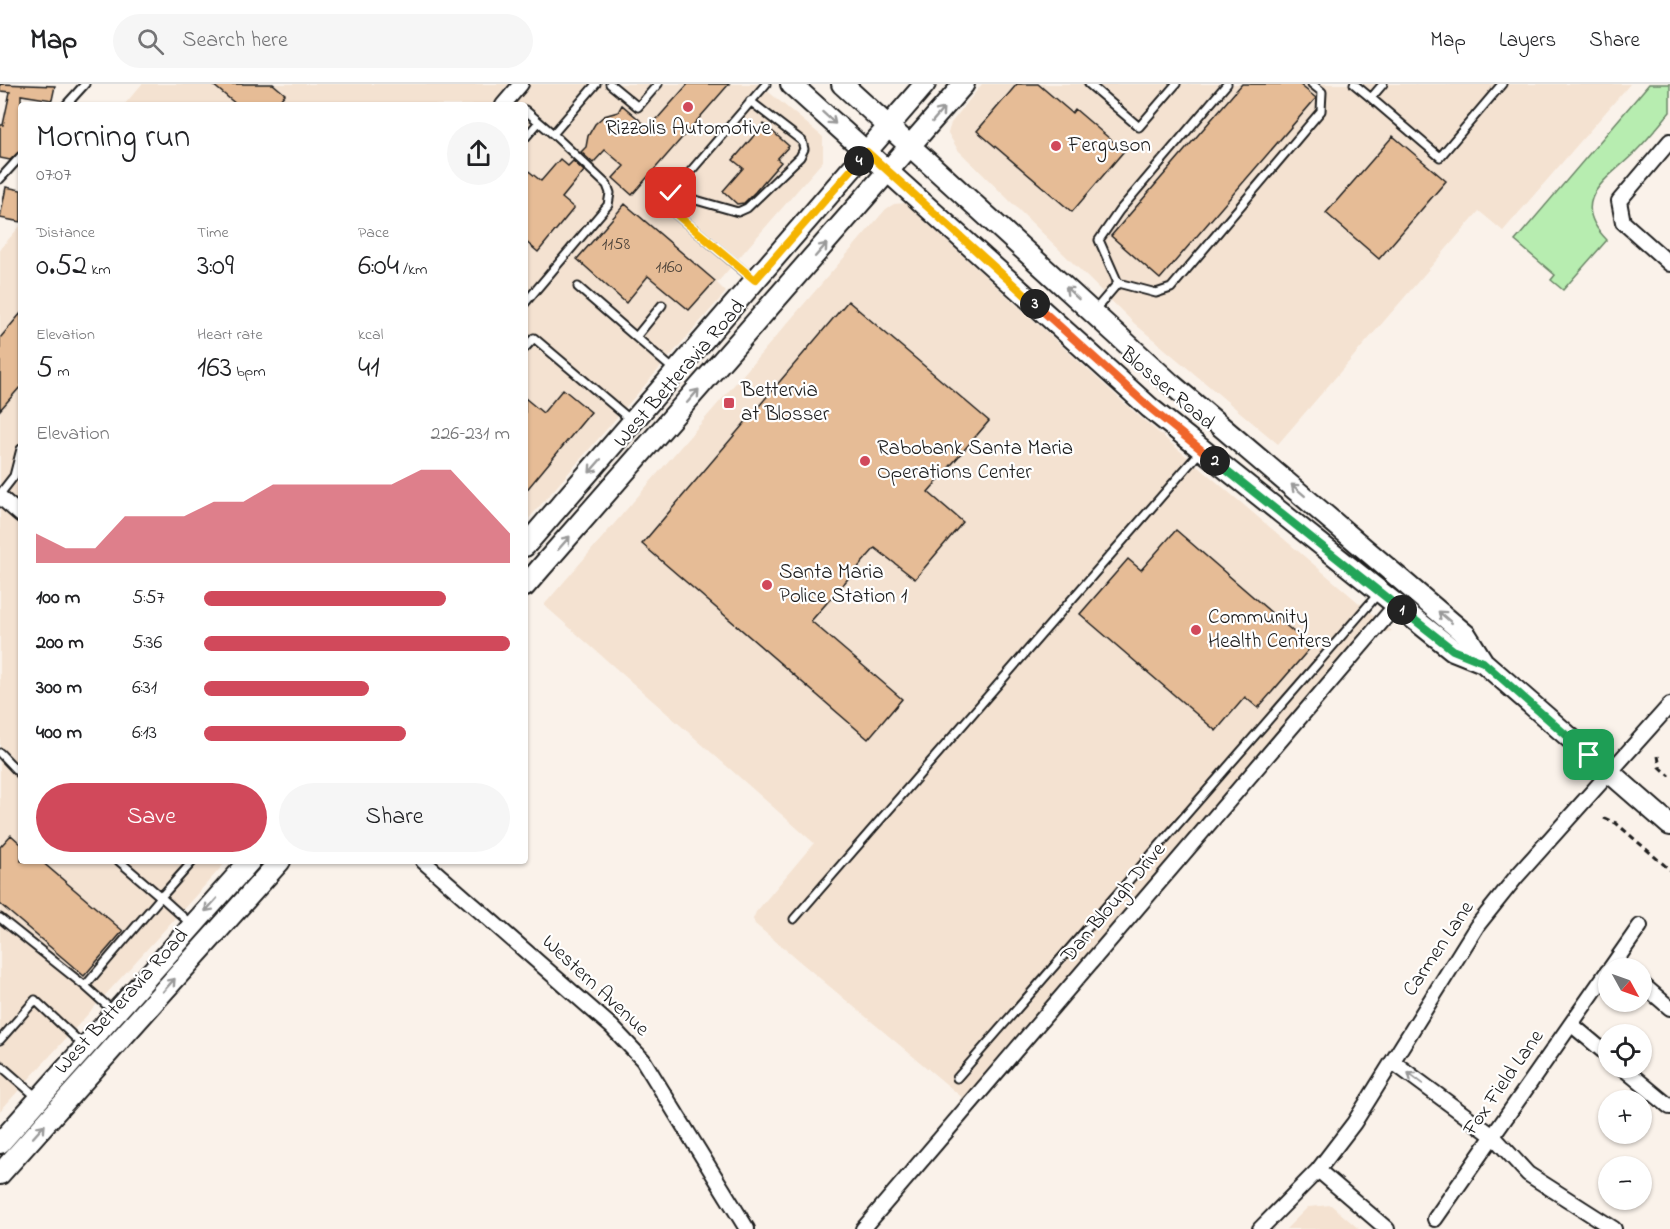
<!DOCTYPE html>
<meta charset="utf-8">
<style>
body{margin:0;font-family:"Indie Flower",sans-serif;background:#f6f6f6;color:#202124;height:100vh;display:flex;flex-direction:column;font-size:22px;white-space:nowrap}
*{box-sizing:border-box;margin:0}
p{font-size:20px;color:#757577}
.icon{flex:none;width:33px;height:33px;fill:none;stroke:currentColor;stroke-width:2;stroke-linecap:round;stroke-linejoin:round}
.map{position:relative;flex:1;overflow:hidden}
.details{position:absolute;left:18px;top:18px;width:510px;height:762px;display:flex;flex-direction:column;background:#fff;border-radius:6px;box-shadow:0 2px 4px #0004}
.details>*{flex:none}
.needle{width:39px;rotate:130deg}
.controls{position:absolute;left:1598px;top:874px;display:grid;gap:12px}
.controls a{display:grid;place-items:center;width:54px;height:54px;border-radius:50%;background:#fff;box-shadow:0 2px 4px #0004;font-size:30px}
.pin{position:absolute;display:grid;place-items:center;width:51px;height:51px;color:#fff;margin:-26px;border-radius:12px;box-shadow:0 3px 9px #0006}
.km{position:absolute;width:30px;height:30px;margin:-15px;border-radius:50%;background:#222;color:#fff;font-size:16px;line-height:30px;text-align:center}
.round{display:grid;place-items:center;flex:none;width:63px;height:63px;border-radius:32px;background:#f6f6f6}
.head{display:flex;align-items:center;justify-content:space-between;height:102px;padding:0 18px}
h1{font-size:33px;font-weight:600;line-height:45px}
.stats{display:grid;grid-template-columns:repeat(3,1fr);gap:9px;height:102px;padding:6px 18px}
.stats div{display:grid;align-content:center}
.stats b{font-size:30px;font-weight:600}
.stats small{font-size:16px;font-weight:400}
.stats p{font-size:16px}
.chart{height:168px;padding:12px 18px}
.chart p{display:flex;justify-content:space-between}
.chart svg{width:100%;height:108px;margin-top:6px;fill:#d1495b;opacity:.7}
.cta{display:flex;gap:12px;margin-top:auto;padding:12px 18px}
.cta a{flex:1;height:69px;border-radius:36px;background:#d1495b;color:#fff;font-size:24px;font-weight:600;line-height:69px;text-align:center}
.cta a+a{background:#f6f6f6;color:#202124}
ul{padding:0 18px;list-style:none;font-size:20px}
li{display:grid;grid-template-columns:96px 72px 1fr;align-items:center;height:45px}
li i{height:15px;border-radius:8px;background:#d1495b}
header{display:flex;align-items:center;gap:36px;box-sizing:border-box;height:84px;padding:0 30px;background:#fff;border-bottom:2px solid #e0e0e0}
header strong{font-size:28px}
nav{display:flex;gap:33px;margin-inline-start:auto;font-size:21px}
.search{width:420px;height:54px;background:#f6f6f6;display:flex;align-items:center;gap:15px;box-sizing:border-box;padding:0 21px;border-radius:33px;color:#757577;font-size:22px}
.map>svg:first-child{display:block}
.built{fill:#f4e2d1}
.green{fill:#b7edb0;stroke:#6a8466;stroke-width:1.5}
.building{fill:#e6bc96;stroke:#1c1c1c;stroke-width:1.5}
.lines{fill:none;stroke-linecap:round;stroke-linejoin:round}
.lane-casing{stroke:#1c1c1c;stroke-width:11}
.street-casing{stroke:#1c1c1c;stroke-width:18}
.secondary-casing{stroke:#1c1c1c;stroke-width:24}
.path{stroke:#1c1c1c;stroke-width:3;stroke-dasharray:6 4.5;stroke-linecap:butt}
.lane{stroke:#fff;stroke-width:7}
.street{stroke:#fff;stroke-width:14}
.secondary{stroke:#fff;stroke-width:20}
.oneway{stroke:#999}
.split-1-casing{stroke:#fff;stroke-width:12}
.split-2-casing{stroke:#fff;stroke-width:12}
.split-3-casing{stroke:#fff;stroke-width:12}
.split-4-casing{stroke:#fff;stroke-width:12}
.split-5-casing{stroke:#fff;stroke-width:12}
.split-1{stroke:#22a559;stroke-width:8}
.split-2{stroke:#22a559;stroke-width:8}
.split-3{stroke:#f0652b;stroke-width:8}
.split-4{stroke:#f5b400;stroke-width:8}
.split-5{stroke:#f5b400;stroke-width:8}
.poi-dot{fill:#d1495b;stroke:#fff;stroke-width:2}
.labels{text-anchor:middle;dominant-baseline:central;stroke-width:4.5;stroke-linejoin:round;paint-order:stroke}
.number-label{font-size:18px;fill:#4e443a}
.poi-label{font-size:21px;fill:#1c1c1c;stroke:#fff;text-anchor:start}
.street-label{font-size:21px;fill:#1c1c1c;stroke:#fff}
</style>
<header>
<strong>Map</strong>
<div class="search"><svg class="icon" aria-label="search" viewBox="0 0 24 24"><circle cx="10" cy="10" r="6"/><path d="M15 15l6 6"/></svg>Search here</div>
<nav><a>Map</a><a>Layers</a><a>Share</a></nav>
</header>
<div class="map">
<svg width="1670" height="1145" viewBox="0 0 1670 1145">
<rect width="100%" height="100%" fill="#faf2ea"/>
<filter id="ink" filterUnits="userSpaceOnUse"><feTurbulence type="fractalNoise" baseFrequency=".0167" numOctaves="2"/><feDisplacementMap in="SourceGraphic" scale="12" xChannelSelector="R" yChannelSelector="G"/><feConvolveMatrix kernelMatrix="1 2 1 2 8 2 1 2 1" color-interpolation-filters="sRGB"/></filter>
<g filter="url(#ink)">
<path class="built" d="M142,0h617l64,53v24l-106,122 9,9 -201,231v-418h-401z
M982,0h648l-127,147 -24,-20 -201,233 -143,-120 -177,-174 -10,-17 3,-10z
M905,119l227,207 260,221 -12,2 -410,471 -215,-180 -2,-5 3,-7 58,-69 -270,-238 342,-396 8,-5z
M21,141v636h206l-227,250v-862z
M1331,1121l28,24h-73l22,-22z"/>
<path class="green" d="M1649,0h21v28c-11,13 -22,27 -34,39 -24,26 -71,47 -29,89l-44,50 -12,-10 4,-5 -40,-34z"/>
<path class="building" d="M0,0l55,2 -3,14 -31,-5v55l-11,10 -10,-2v-33h3l7,-33 -10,-1z
M212,0h61l12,10 -9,11h-39z
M688,0h41l-97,111 -19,-17 11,-12 -19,-16 -12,13 -12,-11 5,-5 2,-11 7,-12 9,-8 14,-4 4,-7 27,23z
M1017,0h21l34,29 3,-4 49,42 -52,61 -95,-81z
M1242,0h57l17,14 -156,181 -49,-43z
M764,40l25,22 -12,13 4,3 -26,30 -11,11 -7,1 -14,-13 20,-23 -10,-8z
M1393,52l53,45 -67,78 -53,-46z
M560,75l8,7 5,-5 11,10 -22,27 12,10 -36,44 -13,-11v-73l16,13z
M6,103l15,3v32l-21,-4z
M625,120l90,77 -26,29 -41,-34 -22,27 -49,-44z
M848,217l141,120 -61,71 35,30 -48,57 -40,-31 -64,73 91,78 -34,40 -226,-195z
M21,229v73l-21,24v-72z
M563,305l28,23 -66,80v-94l18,15z
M1176,446l135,117 -53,61 -13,-11 -29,34 -136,-117 48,-55 13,11z
M11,751l10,9v17h20l82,70 -39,45 -84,-72v-57z"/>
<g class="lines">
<defs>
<path id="lane" d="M610,0l28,23 20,-23
M1089,0l50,43 37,-43
M1227,0l-108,127 -20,29 19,43 38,10 15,-5 150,-177 1,-19 -10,-8
M1354,0l17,14 12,-14
M1371,14l69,59 62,-73
M66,21l19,-21
M525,26l28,24 43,-50
M525,54l14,-16
M0,95l21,-23
M671,109l67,19 9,-4 53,-51 4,-8 -2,-8 -52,-40
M753,195l-83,-70 -5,-8 101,-117
M578,203l96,83
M525,219l83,-98 2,-12 -3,-8 -54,-51
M1095,226l23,-27
M636,253l26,-32
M525,264l9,-10 98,83
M0,410l14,-18 7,-27
M0,669l21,22
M0,834l85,68
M794,835l406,-467
M192,841l-31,-28 32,-36
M113,927l-28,-25 76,-89 -42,-36
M0,956l35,-40 48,45
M0,981l39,34
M957,994l421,-484"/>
<path id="street" d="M503,21l18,-21
M1670,57l-51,60 4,21 47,42
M0,413l21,18
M423,777l189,166 31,33 104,169
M1610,885l30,-43
M1641,899l29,25
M1571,940l37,31
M1393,978l100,74 35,38 86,55
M1623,984l47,39
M1318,1086l69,59
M1435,1135l173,-248
M863,1145l533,-624
M1260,1145l58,-59 36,-47 123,-197 40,-50 153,-171"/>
<path id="secondary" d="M791,0l359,324 303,242 30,12
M842,0l328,299 296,252 17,27 187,163
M525,462l400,-462
M525,502l439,-502
M0,1059l250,-282
M0,1090l280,-313"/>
</defs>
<use href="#lane" class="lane-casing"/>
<use href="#street" class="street-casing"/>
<use href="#secondary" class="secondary-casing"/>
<path class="path" d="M1658,672l2,11 10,9
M1604,734l12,5 54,47"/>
<use href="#lane" class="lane"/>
<use href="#street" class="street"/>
<use href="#secondary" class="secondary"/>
</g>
<defs><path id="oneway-shaft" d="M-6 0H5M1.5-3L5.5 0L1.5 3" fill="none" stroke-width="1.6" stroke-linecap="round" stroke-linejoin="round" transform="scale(1.5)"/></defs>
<g class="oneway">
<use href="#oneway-shaft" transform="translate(938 31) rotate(-50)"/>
<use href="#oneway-shaft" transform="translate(829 34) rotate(42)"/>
<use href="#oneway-shaft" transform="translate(821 166) rotate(-49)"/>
<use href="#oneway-shaft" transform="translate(1072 209) rotate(-137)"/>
<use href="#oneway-shaft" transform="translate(693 312) rotate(-49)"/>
<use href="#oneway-shaft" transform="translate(595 382) rotate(131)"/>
<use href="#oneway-shaft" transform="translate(1298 406) rotate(-139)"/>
<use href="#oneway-shaft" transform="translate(564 459) rotate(-49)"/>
<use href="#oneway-shaft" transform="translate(1445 533) rotate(-139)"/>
<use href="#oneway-shaft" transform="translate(211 821) rotate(132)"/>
<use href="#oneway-shaft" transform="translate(169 901) rotate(-48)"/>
<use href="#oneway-shaft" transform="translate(1415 994) rotate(-143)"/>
<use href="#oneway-shaft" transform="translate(39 1047) rotate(-48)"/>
</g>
</g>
<g class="lines" filter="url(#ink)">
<defs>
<path id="split-1" d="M1402,526l51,40 30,12 106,93"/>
<path id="split-2" d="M1215,377l187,149"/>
<path id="split-3" d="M1035,220l115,104 65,53"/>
<path id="split-4" d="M859,77l8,-9 168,152"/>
<path id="split-5" d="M671,109l-6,8 5,8 85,71 104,-119"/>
</defs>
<use href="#split-1" class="split-1-casing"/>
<use href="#split-2" class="split-2-casing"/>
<use href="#split-3" class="split-3-casing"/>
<use href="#split-4" class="split-4-casing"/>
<use href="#split-5" class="split-5-casing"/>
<use href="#split-1" class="split-1"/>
<use href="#split-2" class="split-2"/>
<use href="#split-3" class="split-3"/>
<use href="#split-4" class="split-4"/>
<use href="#split-5" class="split-5"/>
</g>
<g class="poi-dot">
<circle cx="688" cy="23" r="6"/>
<circle cx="1056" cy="62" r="6"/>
<rect x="723" y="313" width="12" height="12" rx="3"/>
<circle cx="865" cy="377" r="6"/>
<circle cx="767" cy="501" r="6"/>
<circle cx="1196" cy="546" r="6"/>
</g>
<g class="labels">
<g class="number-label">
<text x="616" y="161">1158</text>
<text x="669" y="184">1160</text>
</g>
<g class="poi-label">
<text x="688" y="45" text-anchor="middle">Rizzolis Automotive</text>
<text x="1068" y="62">Ferguson</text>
<text x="741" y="307">Bettervia<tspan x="741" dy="24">at Blosser</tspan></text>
<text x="877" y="365">Rabobank Santa Maria<tspan x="877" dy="24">Operations Center</tspan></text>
<text x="779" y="489">Santa Maria<tspan x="779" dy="24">Police Station 1</tspan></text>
<text x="1208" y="534">Community<tspan x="1208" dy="24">Health Centers</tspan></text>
</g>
<g class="street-label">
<text transform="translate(680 290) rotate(-49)">West Betteravia Road</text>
<text transform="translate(1167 305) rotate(40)">Blosser Road</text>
<text transform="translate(1114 819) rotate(-50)">Dan Blough Drive</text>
<text transform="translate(1439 865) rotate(-56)">Carmen Lane</text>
<text transform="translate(595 902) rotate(43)">Western Avenue</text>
<text transform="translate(122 918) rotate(-48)">West Betteravia Road</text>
<text transform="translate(1504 999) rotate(-55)">Fox Field Lane</text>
</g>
</g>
</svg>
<div class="controls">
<a><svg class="needle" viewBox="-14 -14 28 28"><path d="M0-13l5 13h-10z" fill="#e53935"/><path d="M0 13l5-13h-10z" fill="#757577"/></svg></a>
<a><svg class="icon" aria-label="locate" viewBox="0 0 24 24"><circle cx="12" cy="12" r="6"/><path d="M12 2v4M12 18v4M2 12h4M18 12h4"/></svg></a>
<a>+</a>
<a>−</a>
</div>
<div class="pin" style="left:1589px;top:671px;background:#1e9e55"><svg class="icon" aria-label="arrive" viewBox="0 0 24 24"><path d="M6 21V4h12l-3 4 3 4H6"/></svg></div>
<div class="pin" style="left:671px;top:109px;background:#d93025"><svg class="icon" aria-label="check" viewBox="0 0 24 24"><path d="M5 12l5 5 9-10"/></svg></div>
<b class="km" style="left:1402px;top:526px">1</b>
<b class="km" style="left:1215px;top:377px">2</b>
<b class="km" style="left:1035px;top:220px">3</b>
<b class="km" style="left:859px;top:77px">4</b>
<section class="details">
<div class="head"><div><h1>Morning run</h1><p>07:07</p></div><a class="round"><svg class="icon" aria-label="share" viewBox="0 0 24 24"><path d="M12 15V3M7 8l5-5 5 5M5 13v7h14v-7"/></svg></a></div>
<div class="stats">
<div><p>Distance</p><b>0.52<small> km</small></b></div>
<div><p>Time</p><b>3:09</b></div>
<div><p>Pace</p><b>6:04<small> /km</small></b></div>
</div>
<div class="stats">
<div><p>Elevation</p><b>5<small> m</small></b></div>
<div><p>Heart rate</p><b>163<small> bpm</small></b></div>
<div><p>kcal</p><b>41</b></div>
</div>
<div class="chart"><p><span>Elevation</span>226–231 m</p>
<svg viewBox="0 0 160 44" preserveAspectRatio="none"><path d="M0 44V32L10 38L20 38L30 25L40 25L50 25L60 19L70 19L80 12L90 12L100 12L110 12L120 12L130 6L140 6L150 19L160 32V44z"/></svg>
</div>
<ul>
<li><b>100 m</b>5:57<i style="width:79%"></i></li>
<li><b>200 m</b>5:36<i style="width:100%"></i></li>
<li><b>300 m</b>6:31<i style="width:54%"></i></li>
<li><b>400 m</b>6:13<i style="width:66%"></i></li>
</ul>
<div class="cta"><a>Save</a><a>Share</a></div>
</section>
</div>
